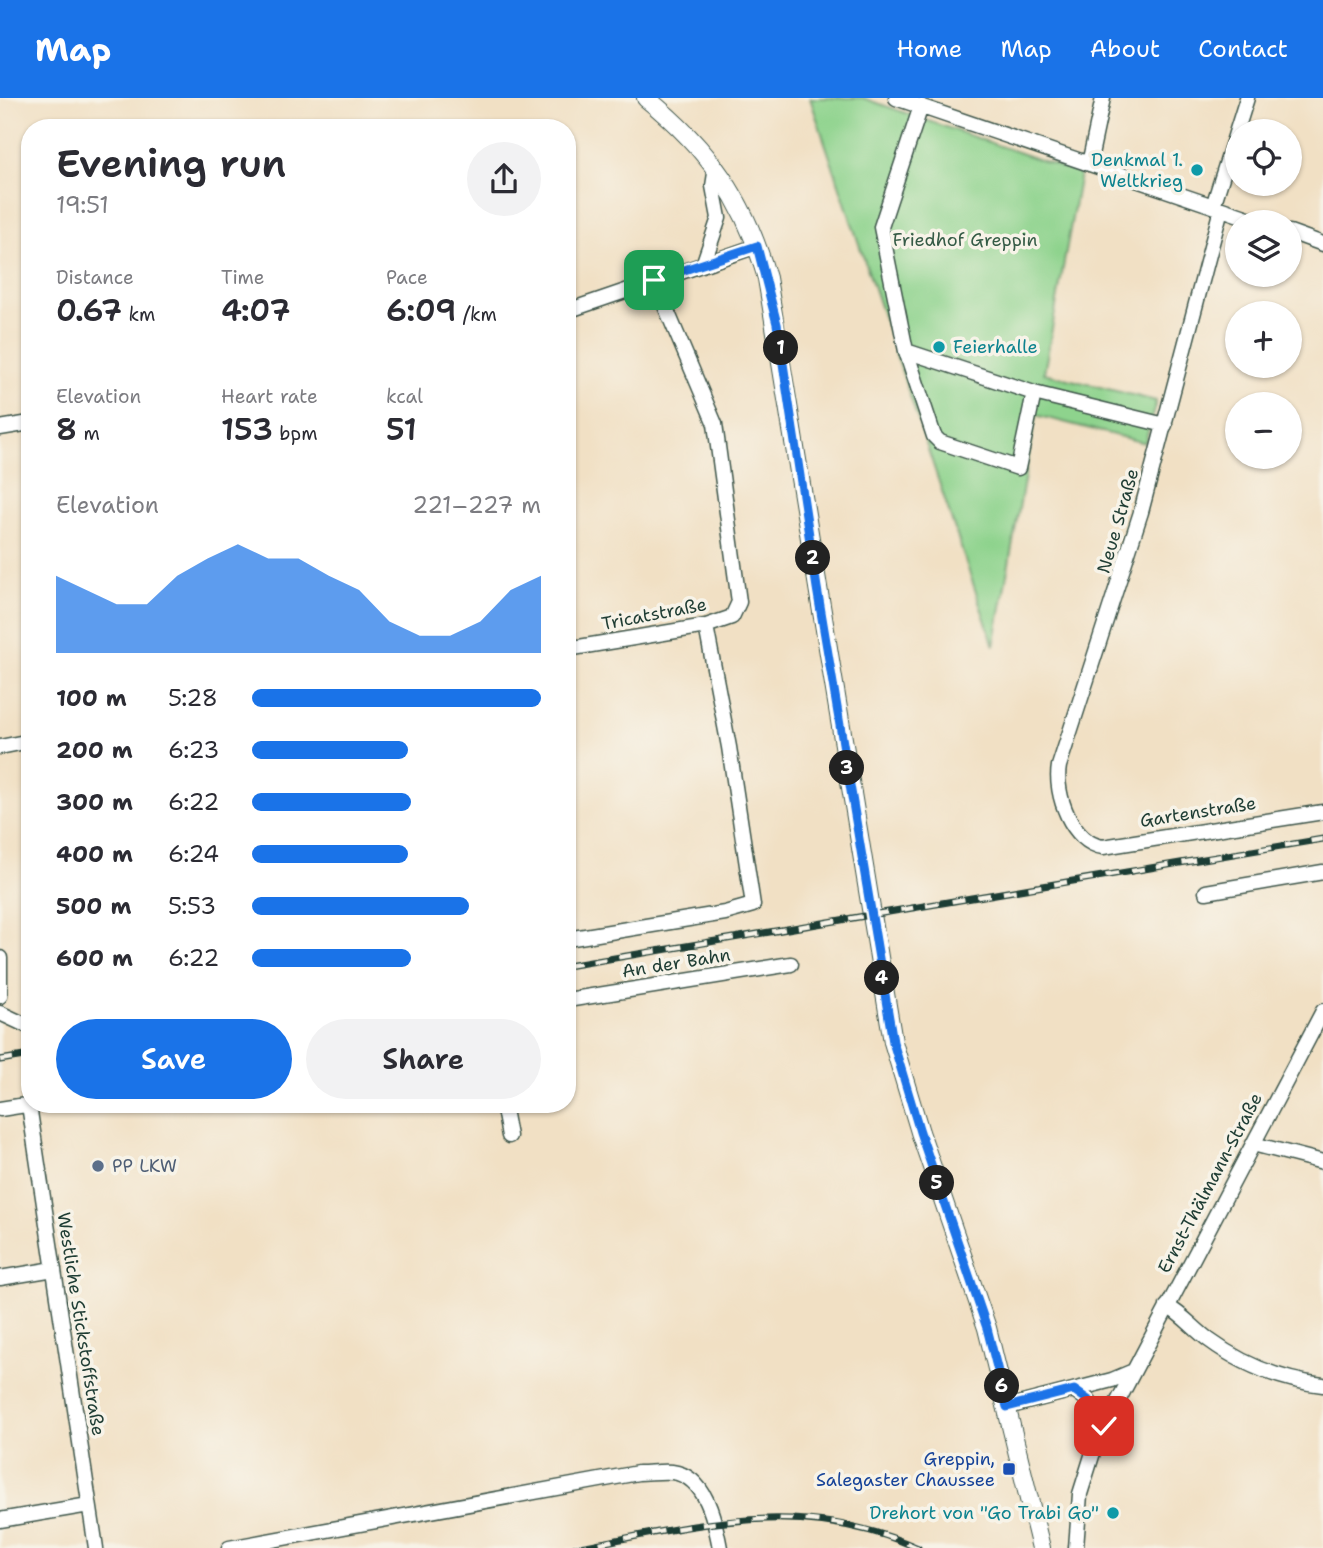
<!DOCTYPE html>
<meta charset="utf-8">
<style>
body{margin:0;font-family:"Shantell Sans",sans-serif;background:#f2f2f3;color:#2b2b33;height:100vh;display:flex;flex-direction:column;font-size:26px;white-space:nowrap}
*{box-sizing:border-box;margin:0}
p{font-size:23px;color:#7c7c81}
.icon{flex:none;width:38px;height:38px;fill:none;stroke:currentColor;stroke-width:2;stroke-linecap:round;stroke-linejoin:round}
.map{position:relative;flex:1;overflow:hidden}
.details{position:absolute;left:21px;top:21px;width:555px;height:994px;display:flex;flex-direction:column;background:#fff;border-radius:28px;box-shadow:0 2px 5px #0004}
.details>*{flex:none}
.buttons{position:absolute;left:1225px;top:21px;display:grid;gap:14px}
.buttons a{display:grid;place-items:center;width:77px;height:77px;border-radius:50%;background:#fff;box-shadow:0 2px 5px #0004;font-size:35px}
.pin{position:absolute;display:grid;place-items:center;width:60px;height:60px;color:#fff;margin:-30px;border-radius:14px;box-shadow:0 4px 10px #0006}
.km{position:absolute;width:35px;height:35px;margin:-18px;border-radius:50%;background:#222;color:#fff;font-size:19px;line-height:35px;text-align:center}
.round{display:grid;place-items:center;flex:none;width:74px;height:74px;border-radius:37px;background:#f2f2f3}
.overview{display:flex;align-items:center;justify-content:space-between;height:119px;padding:0 35px}
h1{font-size:38px;font-weight:600;line-height:52px}
.metrics{display:grid;grid-template-columns:repeat(3,1fr);gap:10px;height:119px;padding:7px 35px}
.metrics div{display:grid;align-content:center}
.metrics b{font-size:30px;font-weight:600}
.metrics small{font-size:19px;font-weight:400}
.metrics p{font-size:19px}
.chart{height:196px;padding:14px 35px}
.chart p{display:flex;justify-content:space-between}
.chart svg{width:100%;height:126px;margin-top:7px;fill:#1a73e8;opacity:.7}
.action{display:flex;gap:14px;margin-top:auto;padding:14px 35px}
.action a{flex:1;height:80px;border-radius:42px;background:#1a73e8;color:#fff;font-size:28px;font-weight:600;line-height:80px;text-align:center}
.action a+a{background:#f2f2f3;color:#2b2b33}
ul{padding:0 35px;list-style:none;font-size:23px}
li{display:grid;grid-template-columns:112px 84px 1fr;align-items:center;height:52px}
li i{height:18px;border-radius:9px;background:#1a73e8}
header{display:flex;align-items:center;gap:42px;box-sizing:border-box;height:98px;padding:0 35px;background:#1a73e8;color:#fff}
header strong{font-size:33px}
nav{display:flex;gap:38px;margin-inline-start:auto;font-size:24px}
.map>svg:first-child{display:block}
.green{fill:#8ed38d;stroke:#568860;stroke-width:2}
.lines{fill:none;stroke-linecap:round;stroke-linejoin:round}
.minor-casing{stroke:#3e554a;stroke-width:17}
.major-casing{stroke:#3e554a;stroke-width:20}
.minor{stroke:#fff;stroke-width:14}
.major{stroke:#fff;stroke-width:18}
.rail-casing{stroke:#1f3d34;stroke-width:7}
.rail{stroke:#f7f3e8;stroke-width:4.5;stroke-dasharray:13;stroke-linecap:butt}
.route-casing{stroke:#fff;stroke-width:14}
.route{stroke:#1a73e8;stroke-width:9}
.culture-dot{fill:#0f9aa8;stroke:#f7f3e8;stroke-width:2.5}
.service-dot{fill:#5c6f8a;stroke:#f7f3e8;stroke-width:2.5}
.transit-dot{fill:#1a4fb4;stroke:#f7f3e8;stroke-width:2.5}
.labels{text-anchor:middle;dominant-baseline:central;stroke-width:7;stroke-linejoin:round;paint-order:stroke}
.culture-label{font-size:18px;fill:#0d838f;stroke:#f7f3e8;text-anchor:end}
.park-label{font-size:18px;fill:#355b46;stroke:#f7f3e8}
.street-label{font-size:18px;fill:#1f3d34;stroke:#f7f3e8}
.service-label{font-size:18px;fill:#4e5e75;stroke:#f7f3e8;text-anchor:start}
.transit-label{font-size:18px;fill:#164399;stroke:#f7f3e8;text-anchor:end}
</style>
<header>
<strong>Map</strong>
<nav><a>Home</a><a>Map</a><a>About</a><a>Contact</a></nav>
</header>
<div class="map">
<svg width="1323" height="1450" viewBox="0 0 1323 1450">
<rect width="100%" height="100%" fill="#f7f3e8"/>
<filter id="ink" filterUnits="userSpaceOnUse"><feTurbulence type="fractalNoise" baseFrequency=".0143" numOctaves="2"/><feDisplacementMap in="SourceGraphic" scale="14" xChannelSelector="R" yChannelSelector="G"/><feConvolveMatrix kernelMatrix="1 2 1 2 8 2 1 2 1" color-interpolation-filters="sRGB"/></filter>
<filter id="wash" filterUnits="userSpaceOnUse"><feTurbulence type="fractalNoise" baseFrequency=".00686" numOctaves="4" result="noise"/><feDisplacementMap in="SourceGraphic" scale="28" xChannelSelector="R" yChannelSelector="G"/><feGaussianBlur stdDeviation="1.57" result="paint"/><feColorMatrix in="noise" values="0 0 0 0 0 0 0 0 0 0 0 0 0 0 0 0 0 1.4 0 .05"/><feComposite in="paint" operator="in"/></filter>
<g filter="url(#wash)">
<rect width="100%" height="100%" fill="#f1e0c4"/>
<path class="green" d="M810,0h53l217,76 -36,199 112,28 -11,42 -109,-28 -42,231z"/>
</g>
<g filter="url(#ink)">
<g class="lines">
<defs>
<path id="minor" d="M896,0l364,124
M921,8l-40,121 25,124 128,42 131,32
M1089,66l14,-66
M1213,108l34,-108
M1221,111l-80,303 -82,254c-5,28 13,77 44,81l220,-35
M1290,134l33,12
M704,164l15,-44 -6,-32 3,-19
M567,213l190,-65
M906,253l28,85 6,6 78,26 16,-75
M0,330l30,-5
M567,551l139,-23 26,-9 7,-15 -24,-178 -61,-144
M0,649l30,-6
M1206,794l117,-20
M567,841l158,-26 28,-8 -24,-158 -23,-121
M0,860v38
M567,902l224,-36
M0,915l30,14
M503,1006l6,32
M29,1007l67,443
M0,1011l32,-5
M1253,1046l70,18
M0,1180l54,-9
M1167,1208c16,9 27,23 42,34 34,25 72,40 114,45
M1074,1292l14,10 16,26
M1007,1309l105,-27 19,-8
M0,1422l89,-15
M229,1450l409,-75c11,0 23,-2 34,-1 34,4 43,49 48,76
M1076,1450l4,-54 16,-51 227,-432"/>
<path id="major" d="M646,0c63,51 99,102 121,180l126,764 27,90 67,196 54,220"/>
</defs>
<use href="#minor" class="minor-casing"/>
<use href="#major" class="major-casing"/>
<use href="#minor" class="minor"/>
<use href="#major" class="major"/>
<defs>
<path id="rail" d="M567,868l756,-127
M0,962l30,-5
M574,1450c121,-22 225,-53 344,0"/>
</defs>
<use href="#rail" class="rail-casing"/>
<use href="#rail" class="rail"/>
</g>
</g>
<g class="lines" filter="url(#ink)">
<defs>
<path id="route" d="M654,182l103,-34 20,78 40,264 76,454 27,90 67,196 20,79 67,-17 14,10 16,26"/>
</defs>
<use href="#route" class="route-casing"/>
<use href="#route" class="route"/>
</g>
<g class="culture-dot">
<circle cx="1197" cy="72" r="7"/>
<circle cx="939" cy="249" r="7"/>
<circle cx="1113" cy="1415" r="7"/>
</g>
<circle class="service-dot" cx="98" cy="1068" r="7"/>
<rect class="transit-dot" x="1002" y="1364" width="14" height="14" rx="3.5"/>
<g class="labels">
<g class="culture-label">
<text x="1183" y="62">Denkmal 1.<tspan x="1183" dy="21">Weltkrieg</tspan></text>
<text x="953" y="249" text-anchor="start">Feierhalle</text>
<text x="1099" y="1415">Drehort von "Go Trabi Go"</text>
</g>
<g class="park-label">
<text x="965" y="142">Friedhof Greppin</text>
</g>
<g class="street-label">
<text transform="translate(1118 423) rotate(-74)">Neue Straße</text>
<text transform="translate(654 516) rotate(-11)">Tricatstraße</text>
<text transform="translate(1198 714) rotate(-9)">Gartenstraße</text>
<text transform="translate(676 865) rotate(-9)">An der Bahn</text>
<text transform="translate(1210 1085) rotate(-62)">Ernst-Thälmann-Straße</text>
<text transform="translate(81 1226) rotate(81)">Westliche Stickstoffstraße</text>
</g>
<g class="service-label">
<text x="112" y="1068">PP LKW</text>
</g>
<g class="transit-label">
<text x="995" y="1361">Greppin,<tspan x="995" dy="21">Salegaster Chaussee</tspan></text>
</g>
</g>
</svg>
<div class="buttons">
<a><svg class="icon" aria-label="locate" viewBox="0 0 24 24"><circle cx="12" cy="12" r="6"/><path d="M12 2v4M12 18v4M2 12h4M18 12h4"/></svg></a>
<a><svg class="icon" aria-label="layers" viewBox="0 0 24 24"><path d="M12 4l9 5-9 5-9-5zM3 14l9 5 9-5"/></svg></a>
<a>+</a>
<a>−</a>
</div>
<div class="pin" style="left:654px;top:182px;background:#1e9e55"><svg class="icon" aria-label="arrive" viewBox="0 0 24 24"><path d="M6 21V4h12l-3 4 3 4H6"/></svg></div>
<div class="pin" style="left:1104px;top:1328px;background:#d93025"><svg class="icon" aria-label="check" viewBox="0 0 24 24"><path d="M5 12l5 5 9-10"/></svg></div>
<b class="km" style="left:781px;top:250px">1</b>
<b class="km" style="left:813px;top:460px">2</b>
<b class="km" style="left:847px;top:670px">3</b>
<b class="km" style="left:882px;top:880px">4</b>
<b class="km" style="left:937px;top:1085px">5</b>
<b class="km" style="left:1002px;top:1288px">6</b>
<section class="details">
<div class="overview"><div><h1>Evening run</h1><p>19:51</p></div><a class="round"><svg class="icon" aria-label="share" viewBox="0 0 24 24"><path d="M12 15V3M7 8l5-5 5 5M5 13v7h14v-7"/></svg></a></div>
<div class="metrics">
<div><p>Distance</p><b>0.67<small> km</small></b></div>
<div><p>Time</p><b>4:07</b></div>
<div><p>Pace</p><b>6:09<small> /km</small></b></div>
</div>
<div class="metrics">
<div><p>Elevation</p><b>8<small> m</small></b></div>
<div><p>Heart rate</p><b>153<small> bpm</small></b></div>
<div><p>kcal</p><b>51</b></div>
</div>
<div class="chart"><p><span>Elevation</span>221–227 m</p>
<svg viewBox="0 0 160 44" preserveAspectRatio="none"><path d="M0 44V17L10 22L20 27L30 27L40 17L50 11L60 6L70 11L80 11L90 17L100 22L110 33L120 38L130 38L140 33L150 22L160 17V44z"/></svg>
</div>
<ul>
<li><b>100 m</b>5:28<i style="width:100%"></i></li>
<li><b>200 m</b>6:23<i style="width:54%"></i></li>
<li><b>300 m</b>6:22<i style="width:55%"></i></li>
<li><b>400 m</b>6:24<i style="width:54%"></i></li>
<li><b>500 m</b>5:53<i style="width:75%"></i></li>
<li><b>600 m</b>6:22<i style="width:55%"></i></li>
</ul>
<div class="action"><a>Save</a><a>Share</a></div>
</section>
</div>
